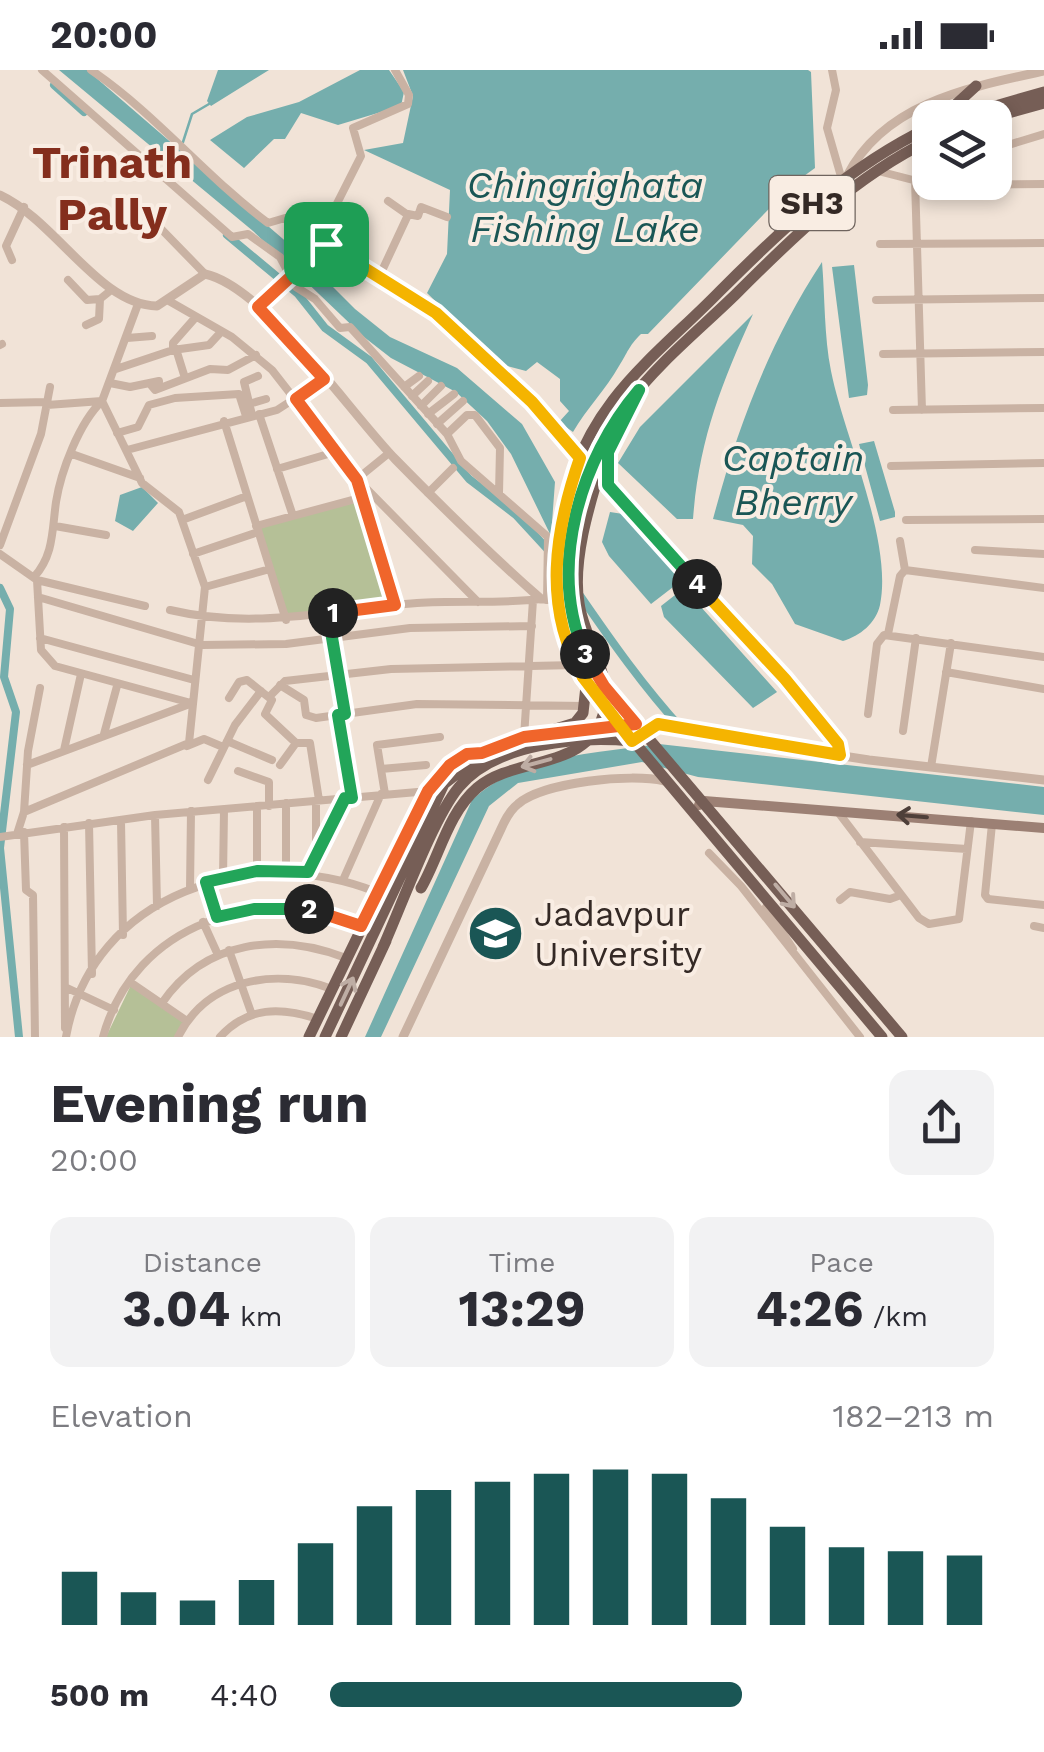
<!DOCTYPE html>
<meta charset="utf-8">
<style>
body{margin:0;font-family:"Work Sans",sans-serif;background:#f2f2f3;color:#2b2b33;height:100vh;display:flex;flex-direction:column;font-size:38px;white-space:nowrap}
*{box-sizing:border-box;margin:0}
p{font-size:32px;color:#7c7c81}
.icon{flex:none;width:55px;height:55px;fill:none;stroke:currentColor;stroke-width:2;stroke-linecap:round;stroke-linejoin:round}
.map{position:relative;height:967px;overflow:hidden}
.drawer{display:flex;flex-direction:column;background:#fff;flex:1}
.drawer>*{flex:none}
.fabs{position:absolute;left:912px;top:30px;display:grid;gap:20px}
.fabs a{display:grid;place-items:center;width:100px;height:100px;border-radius:20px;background:#fff;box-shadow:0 5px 15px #0003;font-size:50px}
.pin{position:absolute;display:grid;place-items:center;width:85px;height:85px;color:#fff;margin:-42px;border-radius:20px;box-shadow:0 5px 15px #0006}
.km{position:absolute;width:50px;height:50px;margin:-25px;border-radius:50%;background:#222;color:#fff;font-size:28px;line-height:50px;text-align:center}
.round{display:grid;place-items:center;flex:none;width:105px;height:105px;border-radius:20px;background:#f2f2f3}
.headline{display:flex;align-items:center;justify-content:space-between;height:170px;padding:0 50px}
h1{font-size:55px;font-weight:700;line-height:75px}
.stats{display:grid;grid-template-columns:repeat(3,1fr);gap:15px;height:170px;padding:10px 50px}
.stats div{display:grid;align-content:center;border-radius:20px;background:#f2f2f3;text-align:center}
.stats b{font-size:50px;font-weight:700}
.stats small{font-size:28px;font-weight:400}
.stats p{font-size:28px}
.chart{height:280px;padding:20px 50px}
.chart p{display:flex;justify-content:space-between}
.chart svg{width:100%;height:180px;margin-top:10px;stroke:#1a5655;stroke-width:6}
ul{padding:0 50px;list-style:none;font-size:32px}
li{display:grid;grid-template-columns:160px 120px 1fr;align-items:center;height:75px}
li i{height:25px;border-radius:12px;background:#1a5655}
.status{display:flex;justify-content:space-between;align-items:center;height:70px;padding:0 50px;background:#fff;direction:ltr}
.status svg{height:28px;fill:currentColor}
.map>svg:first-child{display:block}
.green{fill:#b5c097}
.water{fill:#75aead}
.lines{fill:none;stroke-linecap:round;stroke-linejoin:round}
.stream{stroke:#75aead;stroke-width:2.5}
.canal{stroke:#75aead;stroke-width:8}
.minor{stroke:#c9b2a3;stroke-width:8}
.tertiary{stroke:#c9b2a3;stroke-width:9}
.secondary{stroke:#9c8074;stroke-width:10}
.primary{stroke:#765e56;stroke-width:11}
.primary-bridge{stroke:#765e56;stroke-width:11}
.oneway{stroke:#beada4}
.oneway2{stroke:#4e3f39}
.split-1-casing{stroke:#fff;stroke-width:20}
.split-2-casing{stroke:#fff;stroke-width:20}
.split-3-casing{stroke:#fff;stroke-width:20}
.split-4-casing{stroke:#fff;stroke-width:20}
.split-5-casing{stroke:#fff;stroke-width:20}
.split-6-casing{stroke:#fff;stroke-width:20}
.split-1{stroke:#f0652b;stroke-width:12}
.split-2{stroke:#22a559;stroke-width:12}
.split-3{stroke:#f0652b;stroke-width:12}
.split-4{stroke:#22a559;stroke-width:12}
.split-5{stroke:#f5b400;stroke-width:12}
.split-6{stroke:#f5b400;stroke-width:12}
.labels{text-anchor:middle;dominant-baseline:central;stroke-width:8;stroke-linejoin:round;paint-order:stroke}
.shield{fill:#f9ede3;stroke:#6f645e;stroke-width:2.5}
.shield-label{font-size:32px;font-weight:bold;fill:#342925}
.poi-label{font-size:35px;fill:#342925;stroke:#f9ede3;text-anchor:start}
.water-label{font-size:38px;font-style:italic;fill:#1a5655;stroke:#f9ede3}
.district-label{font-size:45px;font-weight:bold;fill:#842e1d;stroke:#f9ede3}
</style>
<div class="status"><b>20:00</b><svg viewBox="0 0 49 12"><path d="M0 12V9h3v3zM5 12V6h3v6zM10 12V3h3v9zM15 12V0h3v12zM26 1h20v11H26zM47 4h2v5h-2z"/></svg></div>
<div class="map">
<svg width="1044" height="967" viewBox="0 0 1044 967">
<rect width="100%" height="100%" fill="#f1e3d7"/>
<path class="green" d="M361,431l31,102 -103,16 -31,-91z
M131,915l53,37 -8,15h-70z"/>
<path class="water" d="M59,0h28l210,181 58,58 35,28 67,31 65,56 33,58 -4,54 -40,-82 -24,-33 -31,-29 -65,-34 -27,-21 -111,-106z
M218,0h51l-58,36 -4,-5z
M360,0h29l15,22 -3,14 -63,19 -37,-12 -16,26h-11l-30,29 -34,-28 37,-23 52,-15z
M403,0h405l3,2 4,96 -22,16 -145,150h-7c-13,13 -13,18 -22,32 -13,23 -32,42 -46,66l-14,-10 10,-11 -9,-10v-22l-23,-17 -11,9 -26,-7 -73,-71 20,-39 3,-64 -86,-40 39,-7 10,-47z
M822,192c3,35 2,74 9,109 13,65 62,170 49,234 -4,18 -20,31 -37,36l-48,-17 -23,-40 -20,-20 1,-28 -10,-11 -30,-6c25,-93 56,-176 109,-257z
M854,195l14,120 -1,10 -18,3 -17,-131z
M753,244c-32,71 -54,126 -60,205h-16l-59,-56 22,-36z
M874,371l21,71v5l-15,4 -21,-77z
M142,417l16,16 -25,28 -18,-10 5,-26z
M610,442l13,2 55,61 -1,9 -26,20 -42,-48 -7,-14z
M684,518l93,104 -24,16 -89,-91 -3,-11z
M659,674l385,43v28l-346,-38 -56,-15 -124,21 -29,23 -108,231h-16l107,-237c47,-45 126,-47 187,-56z"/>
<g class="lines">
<path class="stream" d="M183,72l9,-28 17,-10"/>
<path class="canal" d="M54,15l30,27
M227,165l71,59 27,34 44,32 100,119 47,36 35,38
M0,518l10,21 -6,68 12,35 -16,136 19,189
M579,524c33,48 64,92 103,135"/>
<path class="minor" d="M42,0l190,167 16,-3 32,23 16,30 19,12 25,29 10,-1 97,107 14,27 87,76 -1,63
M91,0c65,44 114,106 177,153l17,-5 151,95 96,89 48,56
M832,0l4,20 -9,38 15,52
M995,79l49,-15
M878,101l35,9 17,-7
M915,110l7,230
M917,115l127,-1
M132,129l73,75
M408,144l10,2 3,-9 26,10
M319,169l42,-83 -8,-28 55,-24 1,-9 -14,-25
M880,174l164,-1
M12,190l-6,-14 18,-39
M380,205l28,-60 -20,-14
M68,210l19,20 13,-1 10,-8
M876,230l168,-2
M169,231l63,36 40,33 85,109 121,123
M258,237l68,-64
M86,255l13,-6 1,-20
M127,268l25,-2
M0,275l2,-1
M176,279l9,29
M173,280v-7l22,-25
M883,284l161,-2
M116,299l57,-19 36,-5 12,-13
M110,313l20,4 29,-6
M150,314l5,6 55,-21 18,1 28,-15
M404,317l15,-11
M412,326l16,-15
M0,333l47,-1
M249,334l17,-5
M47,335l55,-4
M421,336l20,-20
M893,340l151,-2
M259,344l34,102
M428,344l26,-20
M252,345l-8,-33 14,-6
M224,351l62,199
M437,354l26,-23
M117,363l21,-6 11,-22 26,-7 64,-4 7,22
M447,364l20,-19h8l25,33 -1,45
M127,380l150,-40 48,-31
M608,382l3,38 174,189 53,66 2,10
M389,383l-32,26 38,126
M72,384l68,24
M891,396l153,-3
M277,399l58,-17
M428,423l25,-25
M182,450l65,-24
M906,450l138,-1
M55,456l51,9
M256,456l107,-29
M900,471l5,29
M0,475l41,-111 9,-47
M975,480l69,4
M0,484l37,26 4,70 14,16 136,37
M193,484l65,-22
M34,507c20,-22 18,-47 22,-75 5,-31 23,-79 46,-101
M37,510l108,26
M205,517l65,-18
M38,527l164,48 84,-1 124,-16 122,-2
M170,540c84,20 162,0 247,-7 41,-3 83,1 124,-4
M328,544l17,100
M888,564l12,-58 5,-6 139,18
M40,568l154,42
M946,602l98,17
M280,615l24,15 2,15 10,3 101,-14 168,2
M269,627l16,-16 106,-12 185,-4
M229,628l10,-16 8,-2 25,20 -7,14 31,29
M868,644l9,-70 7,-9 160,22
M337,645l15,82
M903,661l13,-93
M104,664l13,-48
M524,667l9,-137
M227,671l45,19
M187,676l17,-7 19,8
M64,680l17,-76
M27,695l160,-60
M280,695l16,-22h14l9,57
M931,697l20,-124
M381,699l45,-4
M238,701l31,11v24
M208,710l27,-55 26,-34
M385,724l-8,-49 63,-8
M316,731v50
M286,733v68
M257,737v64
M24,742l165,-69 16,-156 -26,-75 -37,-29 -40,-82 36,-97
M838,742l81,106 10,6 30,-5 12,-98
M155,745l2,91
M121,751l2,114
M89,753l3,151
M992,754l-7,71 3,4 56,6
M64,757l1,201
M24,762l2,58 7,5 2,142
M17,764l7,-22 4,-61 12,-63
M0,767l155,-22 274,-24
M860,772l107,7
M709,783l32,33 119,151
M308,802l37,-74
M223,808l1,-68
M343,810l38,-86
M206,813l11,34
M190,819l1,-78
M840,830l10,-8 40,7 11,-4
M766,837l27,42
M203,852l15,33
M1034,856l10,2
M229,880l23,65
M130,912l57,39
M65,917l49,23
M162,933c43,-63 117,-71 184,-45
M66,967c26,-145 187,-194 310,-145
M103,967c31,-114 157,-154 258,-111
M178,967c29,-58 97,-70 154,-48
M220,967c28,-31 61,-30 98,-18"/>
<path class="tertiary" d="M847,106c37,-73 123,-89 197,-105
M0,125c56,26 99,110 157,111l48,-32c60,13 146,140 191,186 47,48 95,95 145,139h15
M636,654l233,36 175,20
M403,967l98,-208c4,-9 9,-19 17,-25 25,-22 114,-31 146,-23"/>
<path class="secondary" d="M699,735l5,-4 340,27"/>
<path class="primary" d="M941,48l35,-32
M954,48l90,-26
M990,48l54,-15
M601,397l14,-29
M568,660l56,-3
M383,877c18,-40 50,-129 76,-160 37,-44 120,-51 173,-46
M309,967l119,-246 37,-36
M325,967l119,-253 43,-34 88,-27 8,-10 3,-27
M341,967l45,-96
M882,967l-284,-338c-63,-89 -51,-213 15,-299 31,-40 72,-73 107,-109 64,-64 127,-124 210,-164
M902,967l-298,-351c-60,-87 -36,-202 24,-283 30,-40 71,-73 107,-108 59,-59 119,-118 195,-155"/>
<path class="primary-bridge" d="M421,818c18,-31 27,-75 56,-100 36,-31 103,-18 124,-67 17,-42 -17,-79 -22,-118 -7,-41 10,-97 22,-136"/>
</g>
<defs><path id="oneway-shaft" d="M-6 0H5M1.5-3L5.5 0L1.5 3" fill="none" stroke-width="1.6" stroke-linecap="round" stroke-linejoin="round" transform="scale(2.5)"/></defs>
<g class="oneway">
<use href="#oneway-shaft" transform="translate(536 693) rotate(165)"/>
<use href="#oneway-shaft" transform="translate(785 826) rotate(50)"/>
<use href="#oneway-shaft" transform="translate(347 921) rotate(-65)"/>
</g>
<use class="oneway2" href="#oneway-shaft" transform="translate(912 746) rotate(-175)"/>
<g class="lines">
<defs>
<path id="split-1" d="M326,174l-68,63 66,72 -28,20 61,81 38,125 -62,8"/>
<path id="split-2" d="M309,839h-55l-37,8 -11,-35 51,-11 51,1 37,-74h7l-14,-83 7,-1 -17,-100 5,-1"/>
<path id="split-3" d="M309,839l52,17 67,-135 22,-26 17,-11 15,-1 42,-16 112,-13 -32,-38 -19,-32"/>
<path id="split-4" d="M585,584c-38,-86 -5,-195 54,-264l-31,62v33l89,99"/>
<path id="split-5" d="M583,607l49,64 26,-17 182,31 -2,-11 -53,-65 -88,-95"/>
<path id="split-6" d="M326,174l110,69 96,89 48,56c-25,72 -38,149 3,219"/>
</defs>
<use href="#split-1" class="split-1-casing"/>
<use href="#split-2" class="split-2-casing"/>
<use href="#split-3" class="split-3-casing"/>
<use href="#split-4" class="split-4-casing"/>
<use href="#split-5" class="split-5-casing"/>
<use href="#split-6" class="split-6-casing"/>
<use href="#split-1" class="split-1"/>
<use href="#split-2" class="split-2"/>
<use href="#split-3" class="split-3"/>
<use href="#split-4" class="split-4"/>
<use href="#split-5" class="split-5"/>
<use href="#split-6" class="split-6"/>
</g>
<defs>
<symbol id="university-disc" viewBox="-11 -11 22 22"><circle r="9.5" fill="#1a5655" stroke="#f9ede3"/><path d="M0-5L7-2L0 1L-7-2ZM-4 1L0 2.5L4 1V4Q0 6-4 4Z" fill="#fff"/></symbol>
</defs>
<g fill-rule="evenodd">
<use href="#university-disc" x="464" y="832" width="63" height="63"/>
</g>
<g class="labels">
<rect class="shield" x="769.5" y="106" width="85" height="54" rx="8"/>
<g class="shield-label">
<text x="812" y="133">SH3</text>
</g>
<g class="poi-label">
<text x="534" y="844">Jadavpur<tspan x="534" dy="40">University</tspan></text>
</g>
<g class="water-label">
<text x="585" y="115">Chingrighata<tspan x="585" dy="44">Fishing Lake</tspan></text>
<text x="793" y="388">Captain<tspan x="793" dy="44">Bherry</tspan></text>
</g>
<g class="district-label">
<text x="112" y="92">Trinath<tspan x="112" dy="52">Pally</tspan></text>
</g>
</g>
</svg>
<div class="fabs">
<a><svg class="icon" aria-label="layers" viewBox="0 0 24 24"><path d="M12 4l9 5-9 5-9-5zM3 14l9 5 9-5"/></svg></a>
</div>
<div class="pin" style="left:326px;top:174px;background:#1e9e55"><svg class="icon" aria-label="arrive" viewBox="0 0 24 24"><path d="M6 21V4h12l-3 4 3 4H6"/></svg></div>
<b class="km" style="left:333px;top:543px">1</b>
<b class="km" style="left:309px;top:839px">2</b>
<b class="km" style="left:585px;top:584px">3</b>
<b class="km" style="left:697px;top:514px">4</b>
</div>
<section class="drawer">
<div class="headline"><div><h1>Evening run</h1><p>20:00</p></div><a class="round"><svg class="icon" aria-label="share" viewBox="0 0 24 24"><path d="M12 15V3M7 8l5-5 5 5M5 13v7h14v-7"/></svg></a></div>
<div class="stats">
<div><p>Distance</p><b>3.04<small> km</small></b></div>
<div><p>Time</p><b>13:29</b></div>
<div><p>Pace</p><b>4:26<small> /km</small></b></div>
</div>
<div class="chart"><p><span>Elevation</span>182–213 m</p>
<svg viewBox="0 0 160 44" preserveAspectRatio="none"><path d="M5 44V31M15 44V36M25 44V38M35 44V33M45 44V24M55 44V15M65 44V11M75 44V9M85 44V7M95 44V6M105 44V7M115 44V13M125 44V20M135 44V25M145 44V26M155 44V27"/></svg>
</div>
<ul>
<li><b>500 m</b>4:40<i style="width:62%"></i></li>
</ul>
</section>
